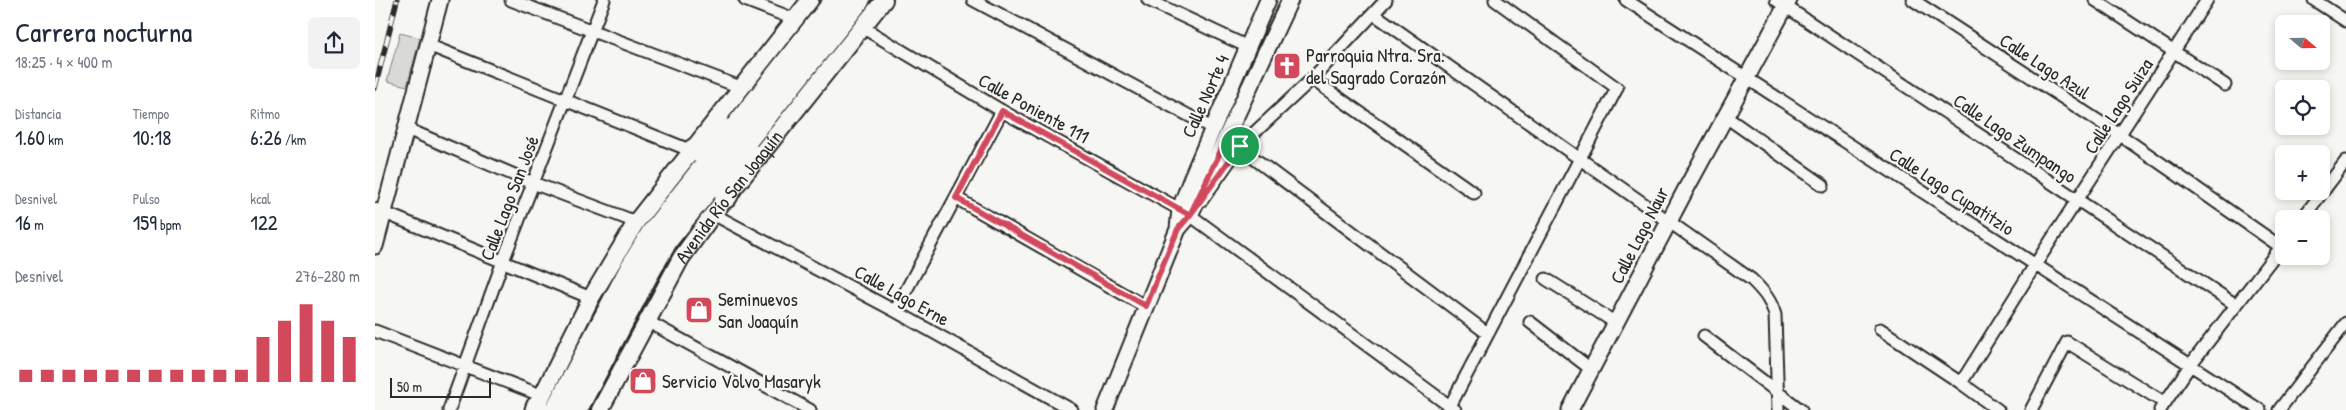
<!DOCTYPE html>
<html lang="es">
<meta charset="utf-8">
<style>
body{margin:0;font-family:"Patrick Hand",sans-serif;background:#f2f2f3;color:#1f2937;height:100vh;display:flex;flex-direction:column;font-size:19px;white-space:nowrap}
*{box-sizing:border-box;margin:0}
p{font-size:16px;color:#747a83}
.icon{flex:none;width:28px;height:28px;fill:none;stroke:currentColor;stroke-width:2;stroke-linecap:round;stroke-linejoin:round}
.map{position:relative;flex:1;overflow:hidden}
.sheet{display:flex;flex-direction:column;background:#fff;width:375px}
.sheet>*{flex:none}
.needle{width:32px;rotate:110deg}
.tools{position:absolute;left:1900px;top:15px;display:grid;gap:10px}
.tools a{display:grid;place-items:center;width:55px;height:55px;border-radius:8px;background:#fff;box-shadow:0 2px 8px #0003;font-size:25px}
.scale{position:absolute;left:15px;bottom:12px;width:101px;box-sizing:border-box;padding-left:5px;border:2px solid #2b2b2b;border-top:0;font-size:14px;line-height:18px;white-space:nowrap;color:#2b2b2b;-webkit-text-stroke:4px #f6f6f2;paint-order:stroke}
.pin{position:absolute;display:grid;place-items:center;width:42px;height:42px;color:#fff;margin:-21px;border:2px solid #fff;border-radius:50%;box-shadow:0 1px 5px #0007}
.round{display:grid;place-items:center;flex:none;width:52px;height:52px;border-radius:8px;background:#f2f2f3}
.headline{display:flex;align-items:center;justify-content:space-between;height:85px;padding:0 15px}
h1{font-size:28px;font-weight:600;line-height:38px}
.metrics{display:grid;grid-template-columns:repeat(3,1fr);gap:8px;height:85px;padding:5px 15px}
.metrics div{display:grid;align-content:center}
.metrics b{font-size:21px;font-weight:600}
.metrics small{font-size:14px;font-weight:400}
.metrics p{font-size:14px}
.chart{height:140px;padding:10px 15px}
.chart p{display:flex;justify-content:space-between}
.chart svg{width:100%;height:90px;margin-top:5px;stroke:#d1495b;stroke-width:6}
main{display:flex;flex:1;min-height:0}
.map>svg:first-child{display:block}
.grass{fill:#d9d9d5;stroke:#828280}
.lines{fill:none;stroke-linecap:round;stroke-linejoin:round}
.minor-casing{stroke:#2b2b2b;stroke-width:15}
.tertiary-casing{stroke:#2b2b2b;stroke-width:19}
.secondary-casing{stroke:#2b2b2b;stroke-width:20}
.motorway-casing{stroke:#2b2b2b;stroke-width:25}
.minor{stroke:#f6f6f2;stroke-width:11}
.tertiary{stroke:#f6f6f2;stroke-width:15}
.secondary{stroke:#f6f6f2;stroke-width:16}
.motorway{stroke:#f6f6f2;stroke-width:21}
.rail-casing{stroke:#2b2b2b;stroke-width:5.5}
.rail{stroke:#f6f6f2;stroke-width:4;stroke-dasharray:11;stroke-linecap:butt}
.route-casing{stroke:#fff;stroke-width:10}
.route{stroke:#d1495b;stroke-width:6}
.labels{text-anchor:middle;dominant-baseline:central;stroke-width:4.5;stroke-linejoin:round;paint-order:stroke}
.poi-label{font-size:19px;fill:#2b2b2b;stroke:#f6f6f2;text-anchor:start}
.street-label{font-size:19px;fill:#2b2b2b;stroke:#f6f6f2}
</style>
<main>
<section class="sheet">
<div class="headline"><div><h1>Carrera nocturna</h1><p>18:25 · 4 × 400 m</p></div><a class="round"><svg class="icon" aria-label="share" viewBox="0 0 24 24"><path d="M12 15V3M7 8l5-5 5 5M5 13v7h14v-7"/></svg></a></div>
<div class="metrics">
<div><p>Distancia</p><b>1.60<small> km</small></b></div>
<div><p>Tiempo</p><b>10:18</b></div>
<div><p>Ritmo</p><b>6:26<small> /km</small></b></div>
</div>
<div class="metrics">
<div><p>Desnivel</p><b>16<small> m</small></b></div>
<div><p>Pulso</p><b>159<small> bpm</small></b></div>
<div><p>kcal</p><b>122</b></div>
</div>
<div class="chart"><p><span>Desnivel</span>276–280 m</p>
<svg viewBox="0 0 160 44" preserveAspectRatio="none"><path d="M5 44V38M15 44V38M25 44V38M35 44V38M45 44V38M55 44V38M65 44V38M75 44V38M85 44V38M95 44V38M105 44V38M115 44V22M125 44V14M135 44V6M145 44V14M155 44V22"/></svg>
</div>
</section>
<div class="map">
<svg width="1971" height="410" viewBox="0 0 1971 410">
<rect width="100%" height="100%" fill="#f6f6f2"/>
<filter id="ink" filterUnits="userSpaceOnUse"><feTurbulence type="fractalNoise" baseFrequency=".02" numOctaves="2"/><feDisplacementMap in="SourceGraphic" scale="10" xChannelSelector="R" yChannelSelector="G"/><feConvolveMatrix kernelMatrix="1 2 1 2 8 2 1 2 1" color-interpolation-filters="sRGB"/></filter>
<g filter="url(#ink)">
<path class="grass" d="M25,33l20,5 -13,48 -20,-5z"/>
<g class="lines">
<defs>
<path id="minor" d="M136,0l229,87
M370,0l49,19
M598,0l239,128
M773,0l100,47
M1251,0l634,410
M1401,0l460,305
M1538,0l207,135 161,112
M1720,0l130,85
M1939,0l32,21
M999,14l378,266c11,11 19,20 23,35l3,95
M487,27l140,84 188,104 265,195
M53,45l264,106
M937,79l162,114
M1351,117l97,68
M32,129l126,54 103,39
M852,138l260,195
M581,198l190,109
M827,200l38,-54 72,-67 74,-79
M0,209l216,89
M338,214l182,97 177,99
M1927,219l44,-58
M1171,279l70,44
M520,311l107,-200
M272,321l163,89
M1155,322l62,48
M1505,329l81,54 37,27
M0,331l168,65
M1329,336l97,74
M1586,383l74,-118 172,-265
M74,410l54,-149 101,-261
M1073,410l169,-322 -122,-88
M1656,410l36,-68 98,61
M1785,410l31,-46 93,-121
M1904,410l67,-87"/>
<path id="tertiary" d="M803,229l12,-14 100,-215
M0,246l65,-246
M730,410l73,-181 2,-20 12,-32 76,-177
M1195,410l116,-221 103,-189"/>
<g id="secondary">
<path d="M160,410l56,-112 45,-76 174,-222"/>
<path id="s1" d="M225,410l81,-152 32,-44 171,-214"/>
</g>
<path id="motorway" d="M317,151l34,-21
M351,197l23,-44
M161,410l1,-3
M181,410l75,-142 21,-35 184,-233
M201,410l70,-133 21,-37 192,-240"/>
</defs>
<use href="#minor" class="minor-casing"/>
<use href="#tertiary" class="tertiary-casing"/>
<use href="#secondary" class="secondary-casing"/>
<use href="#motorway" class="motorway-casing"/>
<use href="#minor" class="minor"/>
<use href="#tertiary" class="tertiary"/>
<use href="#secondary" class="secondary"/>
<use href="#motorway" class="motorway"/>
<defs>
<path id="rail" d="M0,88l22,-88"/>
</defs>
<use href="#rail" class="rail-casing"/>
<use href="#rail" class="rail"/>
</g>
</g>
<g class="lines" filter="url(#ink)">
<defs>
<path id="route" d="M865,146l-50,69 -188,-104 -46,87 190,108 32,-77 12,-14 37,-77 13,8"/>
</defs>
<use href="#route" class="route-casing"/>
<use href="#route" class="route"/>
</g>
<defs>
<symbol id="church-square" viewBox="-11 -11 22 22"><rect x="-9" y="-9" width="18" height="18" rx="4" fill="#d1495b" stroke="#f6f6f2"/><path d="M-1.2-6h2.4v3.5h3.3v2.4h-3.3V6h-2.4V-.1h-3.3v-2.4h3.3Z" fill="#fff"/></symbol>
<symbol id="shop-square" viewBox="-11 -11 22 22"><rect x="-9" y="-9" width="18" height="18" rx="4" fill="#d1495b" stroke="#f6f6f2"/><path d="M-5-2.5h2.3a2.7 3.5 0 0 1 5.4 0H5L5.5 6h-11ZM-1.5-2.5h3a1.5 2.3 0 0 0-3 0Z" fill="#fff"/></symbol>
</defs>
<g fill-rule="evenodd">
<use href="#church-square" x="896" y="50" width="32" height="32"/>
<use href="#shop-square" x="308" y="294" width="32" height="32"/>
<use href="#shop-square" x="252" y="365" width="32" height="32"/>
</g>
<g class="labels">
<g class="poi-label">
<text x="931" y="55">Parroquia Ntra. Sra.<tspan x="931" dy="22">del Sagrado Corazón</tspan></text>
<text x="343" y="299">Seminuevos<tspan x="343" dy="22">San Joaquín</tspan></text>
<text x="287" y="381">Servicio Volvo Masaryk</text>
</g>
<g class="street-label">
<text transform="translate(1670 66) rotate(33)">Calle Lago Azul</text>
<text transform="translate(830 96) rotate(-66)">Calle Norte 4</text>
<text transform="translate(1743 106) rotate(-57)">Calle Lago Suiza</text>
<text transform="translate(659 108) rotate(29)">Calle Poniente 111</text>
<text transform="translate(1640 138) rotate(34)">Calle Lago Zumpango</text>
<text transform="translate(1577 191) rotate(33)">Calle Lago Cupatitzio</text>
<text stroke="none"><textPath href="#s1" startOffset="250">Avenida Río San Joaquín</textPath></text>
<text transform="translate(134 198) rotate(-69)">Calle Lago San José</text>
<text transform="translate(1264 235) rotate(-63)">Calle Lago Naur</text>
<text transform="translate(527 295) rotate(29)">Calle Lago Erne</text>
</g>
</g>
</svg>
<div class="tools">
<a><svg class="needle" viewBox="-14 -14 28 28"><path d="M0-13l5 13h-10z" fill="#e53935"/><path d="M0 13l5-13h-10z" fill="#747a83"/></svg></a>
<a><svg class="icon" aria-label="locate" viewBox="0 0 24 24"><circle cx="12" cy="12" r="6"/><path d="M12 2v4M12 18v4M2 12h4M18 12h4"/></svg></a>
<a>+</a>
<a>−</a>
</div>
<div class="scale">50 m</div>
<div class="pin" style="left:865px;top:146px;background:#1e9e55"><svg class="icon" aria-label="arrive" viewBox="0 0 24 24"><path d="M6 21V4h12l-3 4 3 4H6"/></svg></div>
</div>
</main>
